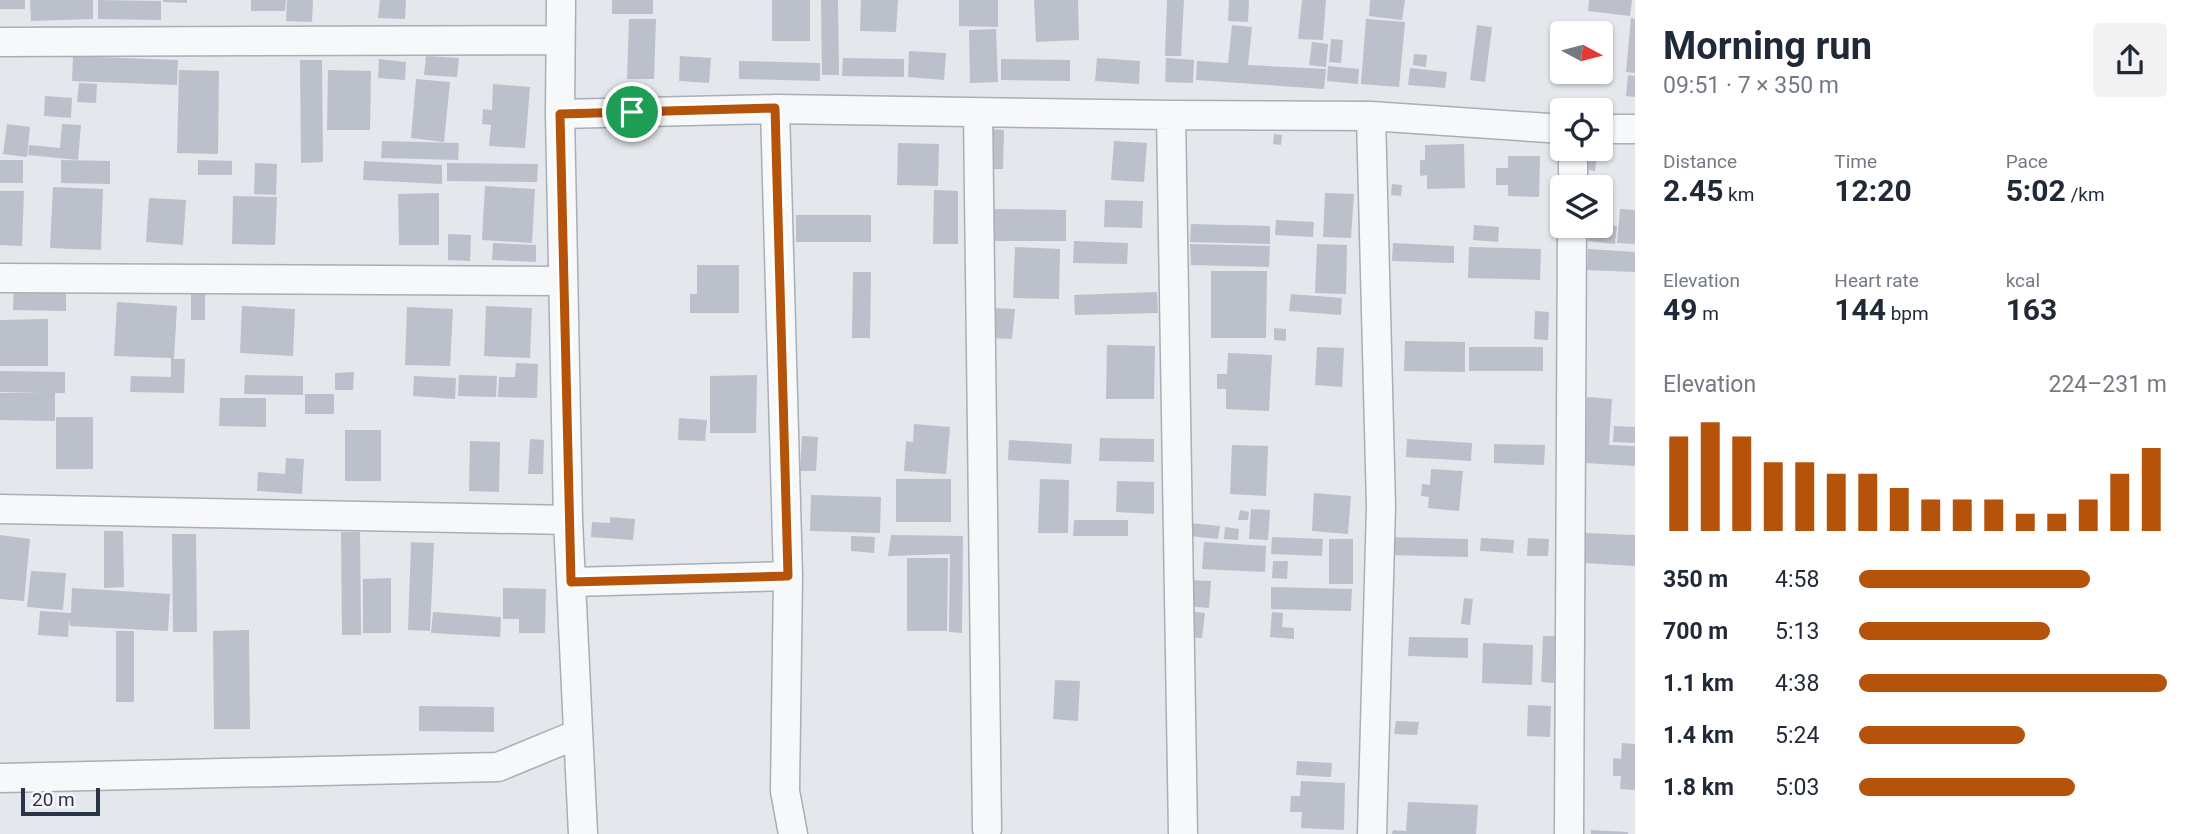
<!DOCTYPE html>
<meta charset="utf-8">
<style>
body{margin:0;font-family:Roboto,sans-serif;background:#f2f2f3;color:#1f2937;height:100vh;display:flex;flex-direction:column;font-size:26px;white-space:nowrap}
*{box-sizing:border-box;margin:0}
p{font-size:23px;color:#747a83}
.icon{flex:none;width:38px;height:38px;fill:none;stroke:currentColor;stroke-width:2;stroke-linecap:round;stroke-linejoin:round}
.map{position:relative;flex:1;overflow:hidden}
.panel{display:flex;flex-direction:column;background:#fff;width:560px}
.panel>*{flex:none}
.needle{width:46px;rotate:97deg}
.fabs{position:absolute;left:1550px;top:21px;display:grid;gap:14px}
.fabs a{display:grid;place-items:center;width:63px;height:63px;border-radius:7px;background:#fff;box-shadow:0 2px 5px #0004;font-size:35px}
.scale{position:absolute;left:21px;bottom:18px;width:79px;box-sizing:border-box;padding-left:7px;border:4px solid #2b3445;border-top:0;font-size:19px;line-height:24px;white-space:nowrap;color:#2b3445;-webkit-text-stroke:5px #f4f6f9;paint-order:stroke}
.pin{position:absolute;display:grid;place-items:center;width:60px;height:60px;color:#fff;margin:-30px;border:4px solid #fff;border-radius:50%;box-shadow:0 2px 7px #0007}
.round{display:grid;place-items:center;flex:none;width:74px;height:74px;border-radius:7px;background:#f2f2f3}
.headline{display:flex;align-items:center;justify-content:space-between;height:119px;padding:0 28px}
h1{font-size:38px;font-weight:700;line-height:52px}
.stats{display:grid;grid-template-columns:repeat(3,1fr);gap:10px;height:119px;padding:7px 28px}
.stats div{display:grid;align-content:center}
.stats b{font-size:30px;font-weight:700}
.stats small{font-size:19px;font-weight:400}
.stats p{font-size:19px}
.chart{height:196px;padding:14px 28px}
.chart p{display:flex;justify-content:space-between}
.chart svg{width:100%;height:126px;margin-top:7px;stroke:#b45309;stroke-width:6}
ul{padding:0 28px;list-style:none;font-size:23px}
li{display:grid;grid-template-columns:112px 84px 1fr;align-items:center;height:52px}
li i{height:18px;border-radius:9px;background:#b45309}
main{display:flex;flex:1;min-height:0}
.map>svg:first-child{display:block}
.building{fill:#bbc0ca}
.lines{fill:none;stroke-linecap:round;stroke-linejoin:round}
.street-casing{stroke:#a9aeb7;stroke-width:31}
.street{stroke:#f7f8fa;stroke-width:28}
.route-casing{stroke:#fff;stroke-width:14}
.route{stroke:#b45309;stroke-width:9}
</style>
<main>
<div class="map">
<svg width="1635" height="834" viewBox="0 0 1635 834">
<rect width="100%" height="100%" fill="#e4e7ec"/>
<path class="building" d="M0,0h25v9h-25z
M30,0h63v19l-62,2z
M98,0l63,1v19l-63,-1z
M163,0h24v3l-24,-1z
M251,0h35l-1,11h-34z
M287,0h26l-1,22 -26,-1z
M380,0h26l-1,19 -27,-1z
M612,0h41v14h-41z
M772,0h38v41h-38z
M821,0h17l1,75h-17z
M861,0h37l-2,32 -36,-1z
M959,0h39v27l-39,-1z
M1034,0h44l1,40 -43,2z
M1167,0h17l-3,56h-16z
M1229,0h20l-1,22 -20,-1z
M1302,0h24l-3,40 -25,-1z
M1370,0h35l-3,20 -33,-4z
M1589,0h43l-2,16 -42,-5z
M1631,18l4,1v54l-9,-1z
M629,19h27l-2,60h-27z
M1366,19l39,3 -6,65 -38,-3z
M1232,25l20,2 -4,38 78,4 -2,20 -128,-9 1,-19 31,2z
M1477,25l15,2 -7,55 -15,-2z
M996,29l2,53 -28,1 -1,-53z
M1331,39l12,1 -2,23 -12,-1z
M1312,42l16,2 -2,23 -17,-2z
M909,51l37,2 -2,27 -36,-3z
M1414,54l13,1 -1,12 -13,-2z
M73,56l105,4 -1,25 -105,-4z
M426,56l33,2 -2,19 -33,-2z
M680,56l31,2 -2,25 -30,-2z
M843,58l61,1v18l-62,-1z
M1097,58l43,3 -1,23 -44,-3z
M1166,58l28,2 -1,23 -28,-1z
M379,59l27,3 -1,18 -27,-2z
M1001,59l69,1v21l-69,-1z
M300,60h22l1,102 -22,1z
M739,61l81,2v18l-81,-2z
M1328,66l31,3 -1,15 -31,-3z
M1410,68l37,4 -2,16 -37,-3z
M179,70l40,1 -1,83 -41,-1z
M328,70l43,1 -1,59h-43z
M1628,75l7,1v21l-9,-1z
M416,79l34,3 -6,60 -33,-4z
M79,83l18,1 -1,19 -19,-1z
M493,84l37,3 -5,61 -36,-2 2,-21 -9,-1 1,-15 9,1z
M45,96l27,2 -1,20 -27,-2z
M7,124l23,3 -3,30 -24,-3z
M62,124l19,1 -3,35 -50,-5 1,-10 31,3z
M991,129l13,1 -1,39h-14z
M1274,134l8,1 -1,10 -8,-1z
M382,141l77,2 -1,17 -77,-2z
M1114,141l33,2 -3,39 -33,-2z
M898,143l41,1 -1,42 -41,-1z
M1464,144l1,44 -38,1v-14l-7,1v-16h5v-15z
M1587,149h11l-3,22 -11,-2z
M1508,156h32l-1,41 -31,-1v-11h-12v-17h12z
M0,160h23v23h-23z
M61,160l49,1v23l-49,-1z
M198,160l34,1v14h-34z
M364,161l78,4v19l-79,-4z
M255,163l22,1 -1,31 -22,-1z
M447,163l91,1 -1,18 -90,-1z
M1392,184l10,1 -1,11 -10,-1z
M485,186l50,3 -3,54 -50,-3z
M53,187l50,2 -2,61 -51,-2z
M934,190l24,1v53h-25z
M0,191h24l-2,55 -22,-1z
M439,193v52h-40l-1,-51z
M1325,193l29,1 -3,44 -28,-1z
M233,196l44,1 -2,48 -43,-1z
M149,198l37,2 -3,45 -37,-3z
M1105,200l38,1 -1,27 -38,-1z
M993,209l73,1v31h-73z
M1620,209l15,1v34l-18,-1z
M796,215h75v27h-75z
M1276,220l38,2 -1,15 -38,-2z
M1191,224l79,2v18l-80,-2z
M1601,224l16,2 -2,18 -27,-3 2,-15z
M1474,225l25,2 -1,15 -25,-2z
M448,234l23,1 -1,26 -22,-1z
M1074,241l54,2 -1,21 -54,-1z
M493,243l43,2v17l-44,-2z
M1393,243l61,3v17l-62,-2z
M1190,244l80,2 -1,21 -78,-2z
M1317,244l30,1 -1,49 -31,-1z
M1015,247l45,2 -1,50 -46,-1z
M1469,247l72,2 -1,31 -72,-2z
M1588,249l47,3v20l-48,-2z
M697,265h42v48h-49v-19h7z
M1211,271h56l-1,67h-55z
M853,272h18l-1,66h-18z
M14,288l52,1v22l-53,-1z
M191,290h14v30h-14z
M1157,292l1,21 -83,2 -1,-20z
M1291,294l51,4 -1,17 -52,-4z
M117,302l60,4 -3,53h11l-1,34 -54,-1 1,-16 40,1v-19l-57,-2z
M242,306l53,3 -2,47 -53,-3z
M486,306l46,2 -2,50 -46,-2z
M407,307l46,2 -3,57 -45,-1z
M992,308l23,1 -3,30 -22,-1z
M1535,311l14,1 -1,28 -14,-1z
M48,319v47h-48v-46z
M1274,328l12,1v12l-12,-1z
M1405,341l60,1v30l-61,-1z
M1107,345l48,1 -1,53h-48z
M1317,347l27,1 -2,39 -27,-2z
M1469,347h74v24h-74z
M1228,353l44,2 -3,56 -43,-2v-20h-9v-15h10z
M516,363l22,1 -1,34 -39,-1 1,-20h16z
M0,371l65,1v21h-10v28l-55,-1v-27h41l-41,-1z
M354,372l-1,18h-18v-17z
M245,375l58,1v19l-59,-1z
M459,375l38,1 -1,21 -38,-1z
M757,375l-1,58h-46v-57z
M414,376l42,2 -1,21 -42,-3z
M305,394h29v20h-29z
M1587,397l25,2 -3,46 26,1v20l-50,-3z
M220,398h46v29l-47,-1z
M56,417h37v52h-37z
M679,418l28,2 -2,21 -27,-1z
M914,424l36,3 -4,47 -42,-3 2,-30 7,1z
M1614,426l21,1v16l-22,-1z
M345,430h36v51h-36z
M802,436l16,1 -2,34h-16z
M1100,438l54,1v23l-55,-1z
M530,439l14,1 -1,34h-15z
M1407,439l65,4 -1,18 -65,-4z
M1009,440l63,4 -1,20 -63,-4z
M470,441l30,1 -1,50 -30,-1z
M1494,444l51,1 -1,20 -50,-2z
M1232,445l36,1 -2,50 -36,-2z
M286,458l18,1 -2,35 -45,-3 1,-19 27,2z
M1431,469l32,2 -4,40 -31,-3 1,-11 -8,-1 1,-12 8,1z
M896,479h55v43h-55z
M1040,479l29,1 -1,53h-30z
M1117,481l37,1v32l-38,-2z
M1314,493l37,3 -3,38 -36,-3z
M811,495l70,2 -1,36 -70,-2z
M1251,509l19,1 -2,30 -19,-1z
M1240,510l9,2 -1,8h-10z
M610,517l25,2 -2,21 -42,-3 1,-15 18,1z
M1074,520h54v16h-55z
M1190,523l30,3 -2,13 -29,-3z
M1225,527l14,2 -1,11 -14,-1z
M104,531h19l1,56 -20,1z
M341,532h19l1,103h-19z
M1585,533l50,2v31l-52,-3z
M172,534h24l1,98h-24z
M0,535l30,4 -6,62 -24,-2z
M891,535l72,1 -1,97 -13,-1 1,-78 -62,2z
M851,536l24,1 -1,16 -23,-2z
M1272,537l51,2 -1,17 -51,-2z
M1388,537l80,2v18l-80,-2z
M1481,538l33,2 -1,13 -33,-2z
M1528,538l21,1 -1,17h-21z
M1329,539h24v45h-24z
M411,542l23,1 -4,88 -22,-1z
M1204,542l62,4 -1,26 -63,-3z
M907,558h41l-1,73h-40z
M1273,561h15l-1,18 -15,-1z
M31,571l35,2 -3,37 -36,-3z
M391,578v55h-28v-54z
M1189,580l22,1 -2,27 -23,-2z
M1271,587l81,2 -1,22 -80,-2z
M72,588l98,6 -2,37 -98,-5 -1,-8 -1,19 -30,-2 2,-24 31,2z
M503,588l43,1 -1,44h-26v-14h-16z
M1464,598l9,1 -3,26 -9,-1z
M1186,611l19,2 -3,25 -18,-1z
M433,612l68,5 -1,20 -69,-4z
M1272,612l11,1 -1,14 12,1v11l-24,-2z
M249,630l1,99h-36l-1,-98z
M116,631h18v71h-18z
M1543,636h12l-1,47 -13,-1z
M1409,637l59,1v20l-60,-2z
M1483,643l50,2 -1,40 -50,-2z
M1055,680l25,1 -2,40 -25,-2z
M1528,705l23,1 -1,31 -23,-1z
M419,706l75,1v25l-75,-1z
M1396,721l23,1 -2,13 -23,-1z
M1622,743l13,1v46l-15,-1 1,-13h-8v-18l8,1z
M1297,761l35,2 -1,14 -35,-2z
M1301,781l44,2 -1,47 -43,-2 1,-16h-12l1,-16h9z
M1408,802l70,3 -2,29h-84l1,-4 13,1z
M1591,830l37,2v2h-37z"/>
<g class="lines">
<defs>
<path id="street" d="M561,0l-1,114 8,406 15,314
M0,42l559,-2
M978,113l9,716
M560,114l215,-5 396,6 200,1 192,13
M1171,115l12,719
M1371,116l10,390 -9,328
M1601,129h34
M1573,187v-38
M0,278l563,3
M0,509l568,11
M788,576l-3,215 8,43
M571,582l217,-6 -13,-467
M0,778l498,-11 80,-33
M1569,834l3,-608"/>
</defs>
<use href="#street" class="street-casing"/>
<use href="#street" class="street"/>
</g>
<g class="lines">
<defs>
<path id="route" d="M775,108l13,468 -217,6 -11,-468z"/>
</defs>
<use href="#route" class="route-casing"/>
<use href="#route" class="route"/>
</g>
</svg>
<div class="fabs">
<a><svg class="needle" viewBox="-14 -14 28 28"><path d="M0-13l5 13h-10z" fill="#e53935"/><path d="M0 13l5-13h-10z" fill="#747a83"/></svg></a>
<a><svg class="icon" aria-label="locate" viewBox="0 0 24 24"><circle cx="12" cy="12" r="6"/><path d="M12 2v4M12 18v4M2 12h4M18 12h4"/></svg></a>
<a><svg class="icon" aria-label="layers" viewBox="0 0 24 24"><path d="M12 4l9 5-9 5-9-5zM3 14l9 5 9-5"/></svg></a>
</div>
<div class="scale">20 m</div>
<div class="pin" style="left:632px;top:112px;background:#1e9e55"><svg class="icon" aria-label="arrive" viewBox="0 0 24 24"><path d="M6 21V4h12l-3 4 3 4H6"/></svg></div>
</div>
<section class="panel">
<div class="headline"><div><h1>Morning run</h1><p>09:51 · 7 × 350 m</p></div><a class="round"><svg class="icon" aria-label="share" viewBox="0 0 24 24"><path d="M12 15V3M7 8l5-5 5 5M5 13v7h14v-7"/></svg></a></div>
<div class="stats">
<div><p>Distance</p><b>2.45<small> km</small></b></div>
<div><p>Time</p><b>12:20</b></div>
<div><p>Pace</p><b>5:02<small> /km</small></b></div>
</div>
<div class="stats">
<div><p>Elevation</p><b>49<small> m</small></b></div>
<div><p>Heart rate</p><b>144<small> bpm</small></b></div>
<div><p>kcal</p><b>163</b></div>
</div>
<div class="chart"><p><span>Elevation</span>224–231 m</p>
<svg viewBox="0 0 160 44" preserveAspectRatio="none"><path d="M5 44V11M15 44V6M25 44V11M35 44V20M45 44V20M55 44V24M65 44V24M75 44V29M85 44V33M95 44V33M105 44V33M115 44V38M125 44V38M135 44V33M145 44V24M155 44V15"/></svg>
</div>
<ul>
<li><b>350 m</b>4:58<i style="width:75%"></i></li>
<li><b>700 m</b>5:13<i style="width:62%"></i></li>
<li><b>1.1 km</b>4:38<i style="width:100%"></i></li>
<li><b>1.4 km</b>5:24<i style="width:54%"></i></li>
<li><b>1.8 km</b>5:03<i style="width:70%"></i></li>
</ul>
</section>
</main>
